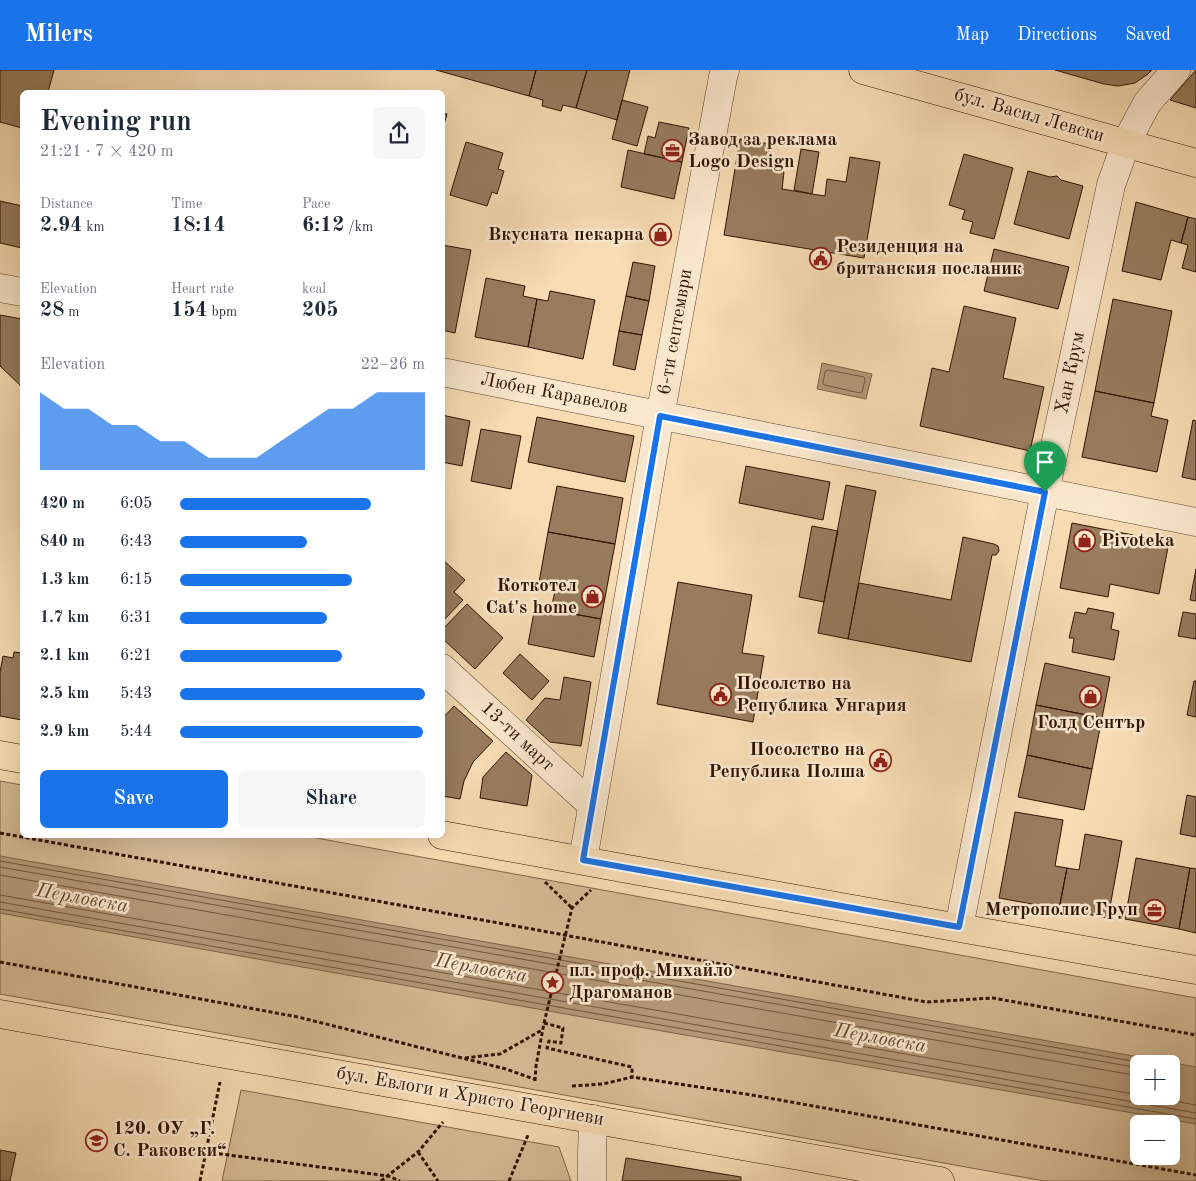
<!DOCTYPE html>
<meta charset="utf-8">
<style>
body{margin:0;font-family:"Old Standard TT",serif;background:#f6f6f7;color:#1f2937;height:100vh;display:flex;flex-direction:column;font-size:19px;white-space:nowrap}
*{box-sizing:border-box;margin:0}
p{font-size:16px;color:#747a83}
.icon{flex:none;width:28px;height:28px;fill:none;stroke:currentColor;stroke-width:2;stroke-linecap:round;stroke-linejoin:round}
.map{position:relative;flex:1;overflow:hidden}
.drawer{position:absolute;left:20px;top:20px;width:425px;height:748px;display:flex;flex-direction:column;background:#fff;border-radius:8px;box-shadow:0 5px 20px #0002}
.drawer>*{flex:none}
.controls{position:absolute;left:1130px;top:985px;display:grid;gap:10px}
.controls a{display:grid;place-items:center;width:50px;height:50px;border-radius:8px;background:#fff;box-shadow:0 5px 20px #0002;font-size:25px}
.pin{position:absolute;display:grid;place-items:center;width:42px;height:42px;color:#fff;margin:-51px -21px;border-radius:50% 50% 50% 0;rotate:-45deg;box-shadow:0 0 5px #0007}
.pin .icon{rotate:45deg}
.round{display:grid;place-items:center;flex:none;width:52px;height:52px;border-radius:8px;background:#f6f6f7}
.headline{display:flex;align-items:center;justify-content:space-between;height:85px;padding:0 20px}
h1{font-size:28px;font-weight:800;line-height:38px}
.stats{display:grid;grid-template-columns:repeat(3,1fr);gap:8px;height:85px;padding:5px 20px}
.stats div{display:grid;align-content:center}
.stats b{font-size:21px;font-weight:800}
.stats small{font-size:14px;font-weight:400}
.stats p{font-size:14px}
.chart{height:140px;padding:10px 20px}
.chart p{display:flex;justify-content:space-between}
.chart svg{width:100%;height:90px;margin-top:5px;fill:#1a73e8;opacity:.7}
.action{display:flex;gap:10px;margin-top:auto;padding:10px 20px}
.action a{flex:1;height:58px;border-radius:8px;background:#1a73e8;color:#fff;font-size:20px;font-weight:800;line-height:58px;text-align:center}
.action a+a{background:#f6f6f7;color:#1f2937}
ul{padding:0 20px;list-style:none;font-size:16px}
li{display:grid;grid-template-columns:80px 60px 1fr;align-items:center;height:38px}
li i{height:12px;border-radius:6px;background:#1a73e8}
header{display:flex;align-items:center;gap:30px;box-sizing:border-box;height:70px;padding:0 25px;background:#1a73e8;color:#fff}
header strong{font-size:24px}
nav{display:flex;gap:28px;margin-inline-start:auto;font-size:18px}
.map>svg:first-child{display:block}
.green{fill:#d5ba95;stroke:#82664a;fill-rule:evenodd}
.water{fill:#b39877;stroke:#7e6347;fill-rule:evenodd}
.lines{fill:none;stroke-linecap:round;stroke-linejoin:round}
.shore{stroke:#70563c;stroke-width:1}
.building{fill:#977c5e;stroke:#2e1300}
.minor-casing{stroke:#60452d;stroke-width:29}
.major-casing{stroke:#2e1300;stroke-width:29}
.path{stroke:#2e1300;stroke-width:3;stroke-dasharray:4 2.5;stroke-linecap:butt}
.minor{stroke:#fae8ce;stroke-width:28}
.major{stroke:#f7dcb4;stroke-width:28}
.route-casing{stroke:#fff;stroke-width:10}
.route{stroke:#1a73e8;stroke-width:6}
.labels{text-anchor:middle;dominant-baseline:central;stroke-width:5;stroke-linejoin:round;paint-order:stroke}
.street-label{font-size:19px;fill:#2e1300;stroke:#fae8ce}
.poi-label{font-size:19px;font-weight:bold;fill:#2e1300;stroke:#fae8ce;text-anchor:start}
.water-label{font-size:20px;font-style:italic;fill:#634830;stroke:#fae8ce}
</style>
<header>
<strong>Milers</strong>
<nav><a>Map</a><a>Directions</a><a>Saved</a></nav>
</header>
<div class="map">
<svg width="1196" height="1111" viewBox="0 0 1196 1111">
<rect width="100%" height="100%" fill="#f7dcb4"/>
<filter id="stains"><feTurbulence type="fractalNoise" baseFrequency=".004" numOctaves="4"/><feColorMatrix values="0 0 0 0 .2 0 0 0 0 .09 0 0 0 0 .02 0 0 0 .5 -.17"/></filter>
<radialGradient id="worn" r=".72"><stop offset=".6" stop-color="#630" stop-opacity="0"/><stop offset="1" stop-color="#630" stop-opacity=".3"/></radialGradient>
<path class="green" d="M0,711l22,4v50h278l896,163v183h-152l-1044,-187zM1139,994h32v32h-32zM1139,1054h32v32h-32z
M241,1020l318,57 12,34h-349z"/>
<path class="water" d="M822,293l50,11 -6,25 -49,-10z
M0,786l610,108 586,103v57l-597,-104 -599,-107zM1139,994h32v32h-32z"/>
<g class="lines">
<path class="shore" d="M828,300l36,7 1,3 -3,12 -2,1 -36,-8 -1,-2 2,-11z
M0,791l1149,203
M0,797l1139,201
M0,805l1139,201
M0,825l1139,200
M0,832l1196,211
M0,839l1196,210
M1145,1026l51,9"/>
</g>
<path class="building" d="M0,0h54l-6,22h-26v36l-22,-6z
M436,0h100l-7,26z
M536,0h51l-11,38 -13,-3 -2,6 -19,-5 1,-6 -14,-4z
M587,0h43l-13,50 -41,-12z
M1055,0h97l-4,4 -13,9 -17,3 -14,-2z
M1196,0v38l-26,-8z
M622,30l26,7 -11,39 -25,-7z
M442,43l5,1 -5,17z
M659,52l30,6 -7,34 -38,-8 4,-18 7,2z
M740,69l30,5 -4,25 18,3 -2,17 30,5 13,2 2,-17 19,3 4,-25 30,5 -16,96 -140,-23z
M466,72l37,11 -5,16 6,2 -7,23 -5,-2 -5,14 -37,-11z
M801,79l18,3 -7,42 -18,-4z
M628,80l54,12 -8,37 -53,-12z
M964,84l49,14 -19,71 -24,-6 3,-11 -11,-3 3,-9 -16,-5z
M1028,101l22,6 7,-1 4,4 22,6 -14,53 -55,-15z
M0,131l22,5v42l-22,-5z
M1136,132l52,15 -7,26 -10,-3 -10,40 -39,-9z
M1188,147l8,2v53l-14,-4 6,-23 -7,-2z
M442,175l29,5 -16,83 -13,-3z
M994,179l75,18 -11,42 -74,-18z
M633,192l22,4 -6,35 -23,-5z
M486,208l39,8 -2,10 14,3 -9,48 -53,-10z
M550,221l45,9 -12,59 -55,-12 9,-48 11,2z
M626,226l23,5 -7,34 -23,-4z
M1113,229l59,12 -18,92 -59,-12z
M964,236l52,12 -13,60 41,9 -14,64 -110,-25 12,-58 17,4z
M0,245l22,4v68l-22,-21z
M619,261l23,4 -7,35 -22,-5z
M1095,321l59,12 -3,13 17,4 -11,52 -75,-15z
M442,345l28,6 -8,45 -20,-4z
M537,347l97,19 -9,46 -97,-20z
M1193,350l3,1v59l-14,-3z
M481,359l40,7 -10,53 -40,-8z
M746,396l84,16 -7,38 -84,-17z
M846,415l30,6 -28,148 -30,-6z
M557,416l66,12 -8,46 -67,-12z
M1072,453l97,19 -10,52 -49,-10 -2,13 -48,-9z
M812,456l26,5 -14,71 -25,-5z
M548,462l67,12 -14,75 -50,-9 4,-19 -17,-3z
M963,467l31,7 4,2 1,5 -3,4h-4l-21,107 -123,-23 11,-56 92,17z
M442,489l23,21 -11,12 9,8 -21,22z
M1196,499v32l-6,-1z
M678,512l74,13 -10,58 22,3 -11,66 -96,-18z
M467,534l36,34 -28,31 -33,-31v-8z
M535,537l66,12 -7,38 -66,-13z
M1088,538l26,5 -3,16 8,2 -5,29 -42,-8 2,-14h-5l6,-26 11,2z
M1183,542l13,2v25l-18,-3z
M14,582l8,1v67l-22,-4v-44l3,-16 10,2z
M520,584l29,27 -17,19 -29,-27z
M1045,593l65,14 -8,41 -66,-13z
M564,607l27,5 -10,64 -31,-4 -24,-22 19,-22 15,2z
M1194,611h2v36l-9,-2z
M1036,635l66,13 -10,51 -65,-14z
M454,636l39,35 -20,21 -9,19 -4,18 -18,-3v-77z
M506,682l26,23 -5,31 -47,-8 3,-21z
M1027,685l65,14 -8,41 -66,-13z
M1187,725l9,2v40l-16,-3z
M1015,742l48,8 -8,46 12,2 -8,41 -60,-11z
M1085,764l37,7 -14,77 -49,-9 8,-41 12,2z
M1136,788l54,10 -11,61 -54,-10z
M1190,798l6,1v64l-17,-4z
M0,1080l16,3 -6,28h-10z
M626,1088l115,19v4h-119z"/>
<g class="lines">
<defs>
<path id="minor" d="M0,218l22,4
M442,302l754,150
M442,598l150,137
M583,790l77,-444 63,-339 2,-7
M959,857l86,-435 66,-307 15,-42 21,-40 29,-33
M592,1111v-25l1,-37"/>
<path id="major" d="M863,0l333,93
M0,685l22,4
M442,765l180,33 574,102
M0,944l940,167"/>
</defs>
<use href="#minor" class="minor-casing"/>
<use href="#major" class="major-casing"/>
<path class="path" d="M0,763l521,94 405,75 67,-4 203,37
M545,812l27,26
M0,892l298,55 208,52 28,10
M544,953l19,5 -2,15 -12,-2 -2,7 85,19v10
M465,988l35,-4 42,-24
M535,1011l1,-15 8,-43 28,-115 19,-18
M572,1016l31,-2 29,-7 120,18 444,80
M206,1082l182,24 12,5
M418,1082l20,29
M200,1111l20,-99
M381,1111l37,-29 25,-30
M509,1111l19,-46"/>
<use href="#minor" class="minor"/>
<use href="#major" class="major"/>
</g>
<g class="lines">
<defs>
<path id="route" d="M660,346l385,76 -86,435 -376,-67z"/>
</defs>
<use href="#route" class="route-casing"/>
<use href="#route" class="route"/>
</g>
<defs>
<symbol id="office-ring" viewBox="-11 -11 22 22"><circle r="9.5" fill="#fae8ce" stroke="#8f2418" stroke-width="1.5"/><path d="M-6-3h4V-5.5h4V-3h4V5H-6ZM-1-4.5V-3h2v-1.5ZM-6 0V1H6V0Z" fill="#8f2418"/></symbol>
<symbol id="shop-ring" viewBox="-11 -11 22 22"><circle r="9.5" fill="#fae8ce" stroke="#8f2418" stroke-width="1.5"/><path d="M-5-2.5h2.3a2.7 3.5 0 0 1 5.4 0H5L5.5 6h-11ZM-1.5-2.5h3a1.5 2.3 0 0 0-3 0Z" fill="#8f2418"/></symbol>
<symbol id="civic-ring" viewBox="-11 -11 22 22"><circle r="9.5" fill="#fae8ce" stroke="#8f2418" stroke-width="1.5"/><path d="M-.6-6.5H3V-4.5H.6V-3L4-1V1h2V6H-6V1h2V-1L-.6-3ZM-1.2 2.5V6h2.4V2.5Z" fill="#8f2418"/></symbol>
<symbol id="sight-ring" viewBox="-11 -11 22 22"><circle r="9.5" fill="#fae8ce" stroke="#8f2418" stroke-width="1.5"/><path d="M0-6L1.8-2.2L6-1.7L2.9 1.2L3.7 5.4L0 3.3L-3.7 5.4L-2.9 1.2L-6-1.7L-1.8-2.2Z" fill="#8f2418"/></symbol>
<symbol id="school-ring" viewBox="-11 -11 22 22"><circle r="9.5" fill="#fae8ce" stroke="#8f2418" stroke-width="1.5"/><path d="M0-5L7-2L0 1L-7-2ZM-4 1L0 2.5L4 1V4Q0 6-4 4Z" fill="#8f2418"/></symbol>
</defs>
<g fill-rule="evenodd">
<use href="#office-ring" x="660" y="68" width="25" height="25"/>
<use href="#shop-ring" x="648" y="152" width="25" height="25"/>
<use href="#civic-ring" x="808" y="176" width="25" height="25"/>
<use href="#shop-ring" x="1072" y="458" width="25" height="25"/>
<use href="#shop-ring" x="580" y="514" width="25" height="25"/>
<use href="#civic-ring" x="708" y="612" width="25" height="25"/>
<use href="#shop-ring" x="1078" y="614" width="25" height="25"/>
<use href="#civic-ring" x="868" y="678" width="25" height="25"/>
<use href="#office-ring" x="1142" y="828" width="25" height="25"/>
<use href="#sight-ring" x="540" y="900" width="25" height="25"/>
<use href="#school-ring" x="84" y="1058" width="25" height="25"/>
</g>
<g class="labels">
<g class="street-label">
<text transform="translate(1029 46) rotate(16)">бул. Васил Левски</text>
<text transform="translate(676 262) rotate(-80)">6-ти септември</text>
<text transform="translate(1071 303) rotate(-78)">Хан Крум</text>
<text transform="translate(554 324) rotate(11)">Любен Каравелов</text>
<text transform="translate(517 667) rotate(43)">13-ти март</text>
<text transform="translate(470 1027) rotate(10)">бул. Евлоги и Христо Георгиеви</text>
</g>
<g class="poi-label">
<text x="688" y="70">Завод за реклама<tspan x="688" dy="22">Logo Design</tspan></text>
<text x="644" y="165" text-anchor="end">Вкусната пекарна</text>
<text x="836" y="177">Резиденция на<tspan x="836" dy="22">британския посланик</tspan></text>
<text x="1101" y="471">Pivoteka</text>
<text x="577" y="516" text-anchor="end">Коткотел<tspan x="577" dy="22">Cat's home</tspan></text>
<text x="736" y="614">Посолство на<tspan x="736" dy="22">Република Унгария</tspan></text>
<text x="1091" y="653" text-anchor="middle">Голд Сентър</text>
<text x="865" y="680" text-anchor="end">Посолство на<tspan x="865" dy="22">Република Полша</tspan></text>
<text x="1138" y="840" text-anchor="end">Метрополис Груп</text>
<text x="569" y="901">пл. проф. Михайло<tspan x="569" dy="22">Драгоманов</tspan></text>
<text x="113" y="1059">120. ОУ „Г.<tspan x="113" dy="22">С. Раковски“</tspan></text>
</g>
<g class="water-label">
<text transform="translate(82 829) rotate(10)">Перловска</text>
<text transform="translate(481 899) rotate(10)">Перловска</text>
<text transform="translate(880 969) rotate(10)">Перловска</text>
</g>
</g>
<rect width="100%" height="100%" filter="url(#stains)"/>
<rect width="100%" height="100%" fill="url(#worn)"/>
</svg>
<div class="controls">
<a>+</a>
<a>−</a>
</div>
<div class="pin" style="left:1045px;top:422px;background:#1e9e55"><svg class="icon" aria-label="arrive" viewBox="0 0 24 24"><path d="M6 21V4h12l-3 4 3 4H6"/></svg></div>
<section class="drawer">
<div class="headline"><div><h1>Evening run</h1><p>21:21 · 7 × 420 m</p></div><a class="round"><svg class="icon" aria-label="share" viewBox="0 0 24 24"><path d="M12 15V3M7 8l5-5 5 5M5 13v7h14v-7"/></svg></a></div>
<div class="stats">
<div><p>Distance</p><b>2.94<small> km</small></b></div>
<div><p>Time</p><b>18:14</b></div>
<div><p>Pace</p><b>6:12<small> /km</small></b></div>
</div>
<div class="stats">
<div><p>Elevation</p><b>28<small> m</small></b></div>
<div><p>Heart rate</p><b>154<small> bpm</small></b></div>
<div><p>kcal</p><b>205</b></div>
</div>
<div class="chart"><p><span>Elevation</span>22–26 m</p>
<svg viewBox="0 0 160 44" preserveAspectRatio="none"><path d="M0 44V6L10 14L20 14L30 22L40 22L50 30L60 30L70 38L80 38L90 38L100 30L110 22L120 14L130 14L140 6L150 6L160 6V44z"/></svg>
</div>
<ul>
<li><b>420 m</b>6:05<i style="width:78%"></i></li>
<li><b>840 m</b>6:43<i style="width:52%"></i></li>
<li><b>1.3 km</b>6:15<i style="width:70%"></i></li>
<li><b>1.7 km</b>6:31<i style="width:60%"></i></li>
<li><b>2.1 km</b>6:21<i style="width:66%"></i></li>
<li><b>2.5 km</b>5:43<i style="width:100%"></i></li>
<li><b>2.9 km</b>5:44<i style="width:99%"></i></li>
</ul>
<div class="action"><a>Save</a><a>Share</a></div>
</section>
</div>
